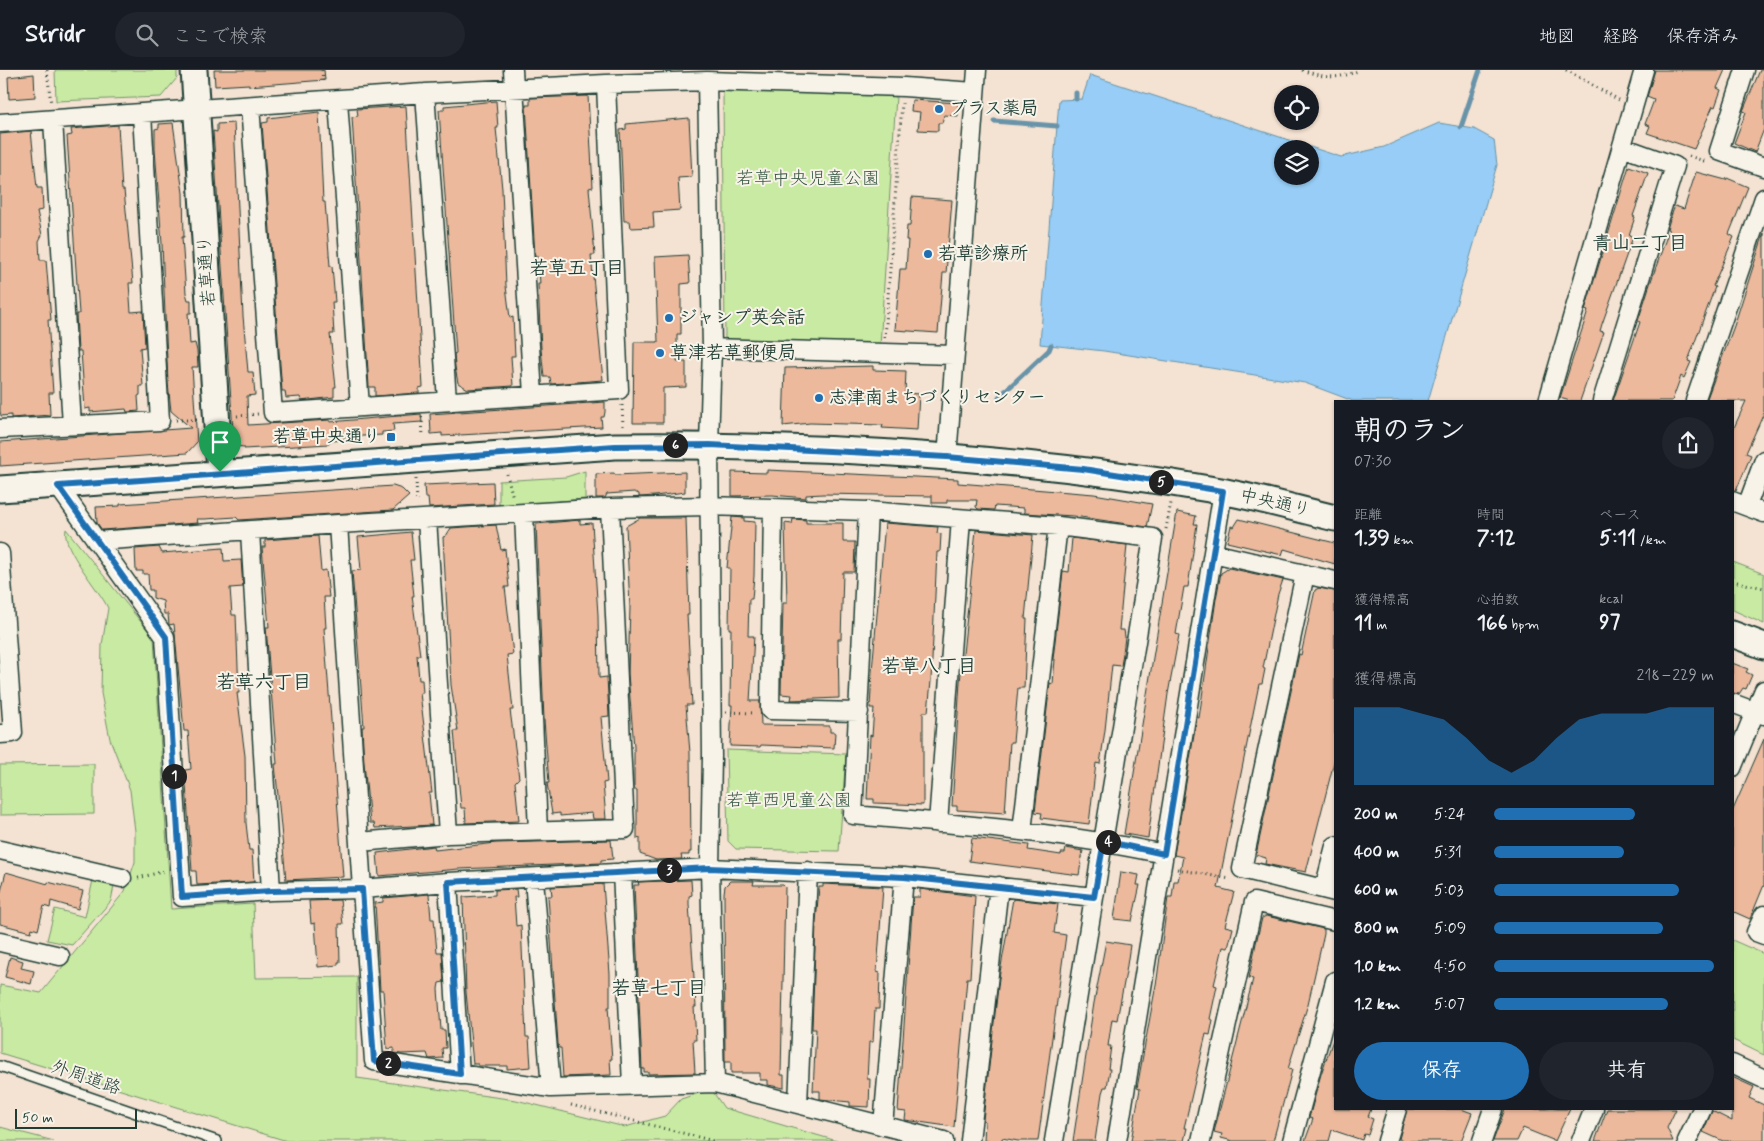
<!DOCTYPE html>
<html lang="ja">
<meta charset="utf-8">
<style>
body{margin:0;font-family:Mynerve,"Klee One",sans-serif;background:#20242c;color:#f1f3f6;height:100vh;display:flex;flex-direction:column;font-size:19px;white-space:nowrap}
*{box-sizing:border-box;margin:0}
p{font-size:16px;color:#9ea1a6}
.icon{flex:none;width:28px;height:28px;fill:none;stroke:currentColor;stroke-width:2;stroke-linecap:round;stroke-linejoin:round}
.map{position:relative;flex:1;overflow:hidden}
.side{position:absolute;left:1334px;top:330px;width:400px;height:710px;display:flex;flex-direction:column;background:#171b24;border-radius:0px;box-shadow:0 1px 4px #0004}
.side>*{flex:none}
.controls{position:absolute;left:1274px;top:15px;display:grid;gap:10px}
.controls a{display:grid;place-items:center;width:45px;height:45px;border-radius:50%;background:#171b24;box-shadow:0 1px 4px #0004;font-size:25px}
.scale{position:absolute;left:15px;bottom:12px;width:122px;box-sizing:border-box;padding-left:5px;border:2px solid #1f3d34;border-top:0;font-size:14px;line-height:18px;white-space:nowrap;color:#1f3d34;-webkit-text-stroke:4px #f7f3e8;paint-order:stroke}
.pin{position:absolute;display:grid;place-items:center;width:42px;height:42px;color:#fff;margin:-51px -21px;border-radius:50% 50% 50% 0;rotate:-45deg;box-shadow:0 0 5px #0007}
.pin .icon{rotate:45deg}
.km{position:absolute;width:25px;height:25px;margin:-12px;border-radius:50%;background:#222;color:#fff;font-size:14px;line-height:25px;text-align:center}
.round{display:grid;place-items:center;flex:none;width:52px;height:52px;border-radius:26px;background:#20242c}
.overview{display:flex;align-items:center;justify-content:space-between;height:85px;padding:0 20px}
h1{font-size:28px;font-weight:700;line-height:38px}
.metrics{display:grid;grid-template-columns:repeat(3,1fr);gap:8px;height:85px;padding:5px 20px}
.metrics div{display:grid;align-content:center}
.metrics b{font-size:21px;font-weight:700}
.metrics small{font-size:14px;font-weight:400}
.metrics p{font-size:14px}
.chart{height:140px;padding:10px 20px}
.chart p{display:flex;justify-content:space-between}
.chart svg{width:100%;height:90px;margin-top:5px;fill:#1f6fb2;opacity:.7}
.primary-button{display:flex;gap:10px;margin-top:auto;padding:10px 20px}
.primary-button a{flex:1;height:58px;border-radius:30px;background:#1f6fb2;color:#fff;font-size:20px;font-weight:700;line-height:58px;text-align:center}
.primary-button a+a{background:#20242c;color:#f1f3f6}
ul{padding:0 20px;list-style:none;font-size:16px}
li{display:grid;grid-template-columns:80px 60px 1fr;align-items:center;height:38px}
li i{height:12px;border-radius:6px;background:#1f6fb2}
header{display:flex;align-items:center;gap:30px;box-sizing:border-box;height:70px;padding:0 25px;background:#171b24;border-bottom:1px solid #363941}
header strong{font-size:24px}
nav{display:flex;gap:28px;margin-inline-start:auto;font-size:18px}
.search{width:350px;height:45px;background:#20242c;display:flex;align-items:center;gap:12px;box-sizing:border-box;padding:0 18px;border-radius:28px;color:#9ea1a6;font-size:19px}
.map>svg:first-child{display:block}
.green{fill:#c9eaa2;stroke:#74946b}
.water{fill:#97cdf6;stroke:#6793a8;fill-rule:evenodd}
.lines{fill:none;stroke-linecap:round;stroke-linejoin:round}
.stream{stroke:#6793a8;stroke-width:5}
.building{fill:#ecb99d;stroke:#1f3d34}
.lane-casing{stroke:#1f3d34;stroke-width:12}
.street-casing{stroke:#1f3d34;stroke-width:21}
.secondary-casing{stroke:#1f3d34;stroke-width:29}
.path{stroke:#1f3d34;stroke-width:3;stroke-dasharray:1 4;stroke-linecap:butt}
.lane{stroke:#f7f3e8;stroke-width:9}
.street{stroke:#f7f3e8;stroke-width:18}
.secondary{stroke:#f7f3e8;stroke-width:25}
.route-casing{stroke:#fff;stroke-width:10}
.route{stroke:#1f6fb2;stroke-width:6}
.poi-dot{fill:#1f6fb2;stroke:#f7f3e8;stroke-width:2}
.labels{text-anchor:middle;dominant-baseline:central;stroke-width:4;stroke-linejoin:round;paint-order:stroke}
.poi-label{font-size:18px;font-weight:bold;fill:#1f3d34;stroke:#f7f3e8;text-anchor:start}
.park-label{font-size:18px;fill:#385744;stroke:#f7f3e8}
.street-label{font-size:18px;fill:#1f3d34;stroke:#f7f3e8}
.neighbourhood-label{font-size:19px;font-weight:bold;fill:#1f3d34;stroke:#f7f3e8}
</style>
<header>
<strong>Stridr</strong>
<div class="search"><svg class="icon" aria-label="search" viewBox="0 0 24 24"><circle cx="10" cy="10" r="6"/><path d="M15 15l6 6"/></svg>ここで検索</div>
<nav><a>地図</a><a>経路</a><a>保存済み</a></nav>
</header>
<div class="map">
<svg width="1764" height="1071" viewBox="0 0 1764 1071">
<rect width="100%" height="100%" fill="#f4e2d2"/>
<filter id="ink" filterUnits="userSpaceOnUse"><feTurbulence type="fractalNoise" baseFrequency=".02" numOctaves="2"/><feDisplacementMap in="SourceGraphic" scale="10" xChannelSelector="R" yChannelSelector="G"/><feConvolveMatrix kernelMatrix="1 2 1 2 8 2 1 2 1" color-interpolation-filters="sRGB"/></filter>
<g filter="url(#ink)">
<path class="green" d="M55,0h122v8l-16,19 -105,4z
M723,19l173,7 -16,250 -155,-6z
M585,401v28l-86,7v-25l67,-4z
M66,459l88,109 17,271 82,-5 3,74 101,-1v101l159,22 109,27 40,-11 16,-17 30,-10 13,19 113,33h-550l-287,-88v-68l41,8 84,-102 10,-29v-31l-5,-41 -20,-51 -9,-46 1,-48 6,-37c-9,-19 -47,-60 -42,-79z
M1733,492l31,12v50l-31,-14z
M726,680l120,4 -7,97 -103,-2 -8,-8z
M94,694v50l-94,1v-50z
M93,810l21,6 -3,15 -39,44 -25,-5 8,-31 30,8z
M1732,870l32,14v101l-31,-15z
M0,1057l54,14h-54z"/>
<path class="water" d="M1090,5l251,82 43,-10 55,-24 35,6 20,11 3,25 -69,236h-75l-48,-18 -201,-32 -64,-7 19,-244 23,-1zM1282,79h28v27h-28z"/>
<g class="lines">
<path class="stream" d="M1076,29v-6
M994,51l63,5
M1461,57l19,-57
M999,327l50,-47 2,-5"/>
</g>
<path class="building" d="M214,0h110l1,10 -76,6v-2l-34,2z
M1655,0h70l-8,18 4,2 -6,17 -2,-1 -19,43 -47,-16 3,-7 -5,-2 9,-24 -7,-3z
M1760,0h4v59l-9,23 -21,-9 12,-31 -3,-1z
M34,4l1,23 -26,2 -1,-22z
M588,26l5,91 -4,1 6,67h-4l12,125 -52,4 -1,-7h-6l-3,-28 -3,-65h2l-2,-28h-3l-9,-151h4v-7z
M912,30l46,3v13l-14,-1 -2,8h-4v8l-20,-1 2,-18 -9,-1z
M496,31l2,27h-2l6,61 4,97 4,32 3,-1 2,39h-4l2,30 -45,3 -10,-6 -3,-16 -1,-13 2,-1 -17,-243h5v-4z
M406,36l17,281 -4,1v5l-44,3v-9h-6l-17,-270 6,-1 -1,-7z
M319,42l4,90h2l5,64h2l3,36h-3l2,32h-4l6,53h-2v10l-33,4 -1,-4 -14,1 -1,-7h-3l-20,-268 6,-1v-4z
M689,48l3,59 -14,1 2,32 -27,2 1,15 -23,1 -1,-7h-6l-4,-91 6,-1v-5z
M173,53l10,70 1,44h-2l4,56 2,7h3v13h-3l2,31 5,-1 2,8 1,16h-6l5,75 -10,11 -187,13v-24l191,-14 -20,-17 -3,-28 -6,-139 -7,-95v-20l4,-1v-4z
M234,53l9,193 5,56h5l2,23 -8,1 1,29 82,-5v2l91,-8 1,8 -29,2 1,7 -12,1v3l-38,2v3l-13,1 -2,3 -85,5v-2l-10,-1 -21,-315 4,1v-8z
M118,55l4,65h2l9,93h-4l2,29 12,-1 2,36 -5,1 3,38h-3v9l-2,1 1,15 -12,1 -1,-3 -36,3v-4l-5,1 -4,-58h-3l-2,-37h3l-12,-178 5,-1 -1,-6z
M31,61l6,57h5l1,22 -6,1 5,24 -3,6 1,19h6l5,60h-3l5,73h-4l1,22 -39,3v-3l-10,1 -1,-5v-277z
M1629,96l19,7 -15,43 2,1 -6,18 4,2 -31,87 -2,7 4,1 -24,69h-10l-10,-3 28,-87 -3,-1z
M1696,102l30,8 1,-2 21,9 -19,47 5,3 -21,49 2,1 -27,74 3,1 -7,16 -3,-2 -9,25h-59l27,-79 -2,-1 12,-37 19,-54 -2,-1 4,-13 4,-10 9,3z
M912,127l40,3 -6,73h-3l-5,60 -43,-3 5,-61h6l2,-29h-2l1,-14h3z
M1764,163v180l-18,40 5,2 -15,36h-4v-59l14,-31h-40l28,-75z
M688,185l2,28 -9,1v50h-4v28h9v25l-23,1v35h-30l1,-81h24l-3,-85z
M873,296v4l33,1 -1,22 14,1 -2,36 -35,-2 1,-3 -73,-2 -27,3 2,-58z
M605,332v10l-1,5h-3l1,10 -160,9v-3l-11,1 -1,-20z
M767,400l191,9v4l136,11 58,10 -5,23 -73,-11 -50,-3v-5l-29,-2 -1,4 -16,-1 -2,-2 1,-7h-30v3h-15v-7l-109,-2 -17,1v3l-34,-3 -40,1v-24l35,1z
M685,402v20l-30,4 -16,1v-3l-5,-2 -27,2 -2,4h-9v-24l18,-1 1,2z
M493,412l1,22 -65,4 -1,-10h-3l-1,-13z
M393,416l9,3 7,7 -16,14 -154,10 -3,-3 -31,2h-8l1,4 -96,7 -5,-7 -1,-16 24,-1v-2z
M1177,442l19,4 -2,8h3l-9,63h-4l-8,47 3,1 -11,59 -20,144 -24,-4z
M732,447l12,1v3l11,1 -1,54 -2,23h-3l-1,37h6l-4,65h10l1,24 69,1v6h5l-1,16 -73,-3 -1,2 -30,-1 2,-41h-2l1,-76h-2l1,-61h-3z
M640,448h46l3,97h-2l5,90h-6l4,48 1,99h-2v3h-8l1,4 -26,1 -16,-6v-16l-3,1v-49h-3v-43l-6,-73 2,-67 -4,-81z
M793,449l13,1v3h37v19h12l-1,30h-11l-2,67h-3l1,59 -48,2 1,-5 -11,-1 2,-91h4l-2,-80 7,1z
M1239,449l96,24v21l-51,-15 -2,6 -55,-13 4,-16 3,1z
M580,450v4l12,-1 6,92 1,63 8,-1 2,39 -8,1 6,65 -4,1 3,36h-13l-1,-6 -32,3v-3l-8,1 -5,-31h2l-5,-63 -8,-196z
M885,453l53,4 -1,6 4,1 -1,18h-3l-6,129 -3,31h-5v93l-49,-2v-4h-7l3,-64 2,1 2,-28h-4l2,-37z
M496,455l5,25 4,-1 4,38h-4l8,67 -6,1 6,55h-3l9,68 -4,4 4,39 -53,2 -1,-15h-4l-7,-77h4l-7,-46 -8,-148 3,-1 5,-8z
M976,460l57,5 -8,84h2l-3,69h-6l-5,54h-3l-5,71 -48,-3v-4h-5l8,-124z
M411,462l3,28h-4l4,36h-2l8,59h-3l2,25h3l1,13h-3l12,100h-3l3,32 -57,3 -1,-5h-4l-6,-60 -2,-36h2l-12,-156 9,-1 -3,-33z
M318,466l3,35 5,-1 3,27h-5l2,31h-2l19,249 -57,3 -11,-116h2l-11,-137h3l-7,-80h3v-7z
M1072,468l55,7 -8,85h5l1,7 -2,16 -2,13 -9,-1 -7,65 -5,34 -4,-1 -7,61 -48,-6 1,-5 -7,-1 15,-129 3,1 2,-25h-2l10,-88 6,1z
M159,477l3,6 61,-5 1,13 17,-1 2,27 -13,1 2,27h4l3,78h-2l8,63 1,67 3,27h3l2,32 -57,3 -1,-14h-4l-7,-101 6,-1 -3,-38h-4l-10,-107 -5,1 -1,-11h-4l-1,-13 -10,-3v-8h-4l-1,-16h-5v-3h-7l-1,-22z
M1229,498l54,12 -5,14 -15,74 2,1 -3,15h-3l-41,204 16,4 -9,34 8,2 -5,20 -5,-1 -9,38 3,1 -7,33 3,1 -3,15 -4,-1 -22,94h3l-3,13h-53l9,-52 -3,-1 20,-109 11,-82h4l2,-16h4l5,-24 -9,-2 23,-138 2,1 17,-119 5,-26z
M1319,518l16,3v167l-29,114 -41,-8 1,-6 -10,-3 43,-201 2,1 14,-65z
M1732,593l16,6 -2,3 6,3 -6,14 -3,-1 -4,6 -7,-1z
M1764,669v146l-14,34 -18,-8v-99z
M972,768l57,7 -1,5 33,5v-2h4l1,-5 17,3 -4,24 -110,-14z
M611,770l2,19 -12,1v3l-142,6 -80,7 -2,-23 57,-7 1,4 61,-7z
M6,802l42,12v-2l35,9 -5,18 -27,-8 -1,7 -6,-2 -6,24 -6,-2 -1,4 -31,-8v-29z
M1121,802l18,3 -2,10h3l-8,36 -18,-2z
M691,810l1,15 -3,1v8l7,103h-2l2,33h-3l2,33 -47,1v-2h-4v-3h-2l-8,-184h5l-1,-3z
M730,811h24l-1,4h30l2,2 -4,188h3v13l-16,-3v-5h-8v-7h-29v-11h-6l-1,-169 1,-7z
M603,814l7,90v33h-2l4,52h-2l1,16 -48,2 -2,-29h-2l-1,-4 -10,-148h4l-1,-9z
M823,814l60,3 -6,85 3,1 -1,36h-4l-2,33h-4l-2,37h3l-1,28 -19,-1v-4l-30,-3v-8h-7l3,-62h-4l4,-107 3,-35h4z
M516,819l1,8h-3l2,29 5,-1 5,112h3l2,30 -24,2v-3h-29v-2h-5l-7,-72 -3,-95 32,-2v-5z
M920,819l55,7 -5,82h-3l-13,149 -49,-7 1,-8 -8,-1 15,-214h7z
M429,824l2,25h3l3,33h5l2,30 -5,1 -1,6 3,41h4l1,18h-4l1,10 -14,1 -2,-6 -26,1 -7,-1v-5l-7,1 -4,-59h-3l-5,-87 8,-1v-4z
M1013,829l45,5 -4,29 12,2 -28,206h-20l-16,-3v3h-18l1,-20 -2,-1 16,-142z
M340,830l3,24h-4l1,38h-2v3l-20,2 -3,-44 -4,1 -2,-23z
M1266,846l58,13v5l-16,70 -20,65 4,1 -19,71h-40l-12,-3 1,-4 -8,-2 39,-153 -4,-1 7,-35 6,-25z
M1106,871l24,4 -4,27 -9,48 -5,-1 -4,27h3l-3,23h2l-3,18h-3l-2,6 -7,48h-22l21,-138z
M10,887l13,4 -2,7 13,3 -3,13 -26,-7z
M1333,970h2v69h36l-3,8 5,2 -5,16 -4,-1 -2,6 -30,-10 -3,11h-24l8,-22 -4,-1 12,-44z
M1732,1007l22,10 -5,11 15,7v36h-41l-20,-9 9,-21 20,10z
M1407,1039h54l11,4 -11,28h-58l-4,-2z
M1505,1039h65l-15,32 -32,-13 -6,13h-24z
M1607,1039h69l-9,19 6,13h-78z"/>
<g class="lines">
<defs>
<path id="lane" d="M0,996l217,75"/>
<path id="street" d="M513,0l20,325
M1745,0l-26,81 45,16
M707,11l5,267 -3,97 3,311 -2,112 5,215
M425,23l22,307
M338,31l22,306
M250,36l23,307 346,-23 -13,-306
M53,50l19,305
M0,53l425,-30 181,-9 101,-3 197,6 71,5
M712,278l242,7
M1548,331l96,-331
M1602,331l73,-235 -53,-19
M1695,331l69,-203
M0,359l160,-8 -18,-307
M947,387l30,-387
M58,416l107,151 17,260 89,-6 91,-2 12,172 177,27 164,-5 229,58
M1732,431l32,12
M1747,436l17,-46
M773,438l-3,202 89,2
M868,441l-15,304c104,9 208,17 311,39
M524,444l14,317
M427,449l21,315
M338,454l24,365 86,-7 262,-14 194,9 190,20
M250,461l21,360
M96,471l242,-17 272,-16 100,-2 158,5 190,15 95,12 -99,603
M0,483l13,180 -13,1
M1213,483l122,28
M1305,504l-63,295 93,23
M1732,633l32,12
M1732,698l32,-78
M938,753l23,-304
M1022,761l36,-305
M360,772l88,-8 177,-5 -15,-321
M0,780l122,28
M622,802l10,213
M534,809l17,209
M448,812l12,193
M1324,819l11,-43
M1764,845l-8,17 8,3
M0,872l60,14
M1732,994l32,15
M798,1034l10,-233
M883,1056l21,-249
M970,1071l29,-255
M1117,1071l106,-650
M1201,1071l53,-239 81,19
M1292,1071l43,-160
M1387,1071l10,-32
M1482,1071l11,-32
M1581,1071l13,-32
M1687,1071l15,-32"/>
<path id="secondary" d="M194,0l26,402
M0,419l615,-43c202,-2 406,10 606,45 38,7 76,18 114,27
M1732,564l32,12"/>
</defs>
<use href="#lane" class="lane-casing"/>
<use href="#street" class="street-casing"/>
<use href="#secondary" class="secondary-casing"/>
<path class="path" d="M47,0l4,34
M322,0l1,14
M1302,0c23,8 35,10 58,0
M1566,0l53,30
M1689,86l18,6
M885,268l17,-235
M622,335l1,21
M237,346l21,-2
M422,347l1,20
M176,350h21
M507,404l6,24
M416,409l1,25
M1166,459l5,-26
M1732,511l32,7
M726,642l29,1
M1177,799l53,10
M138,808l27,-7
M571,1035l143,36"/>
<use href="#lane" class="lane"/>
<use href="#street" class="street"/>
<use href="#secondary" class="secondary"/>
</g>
</g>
<g class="lines" filter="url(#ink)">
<defs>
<path id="route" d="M710,375l237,12 136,12 140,22 -59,363 -60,-13 -10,56 -190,-20 -194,-9 -262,14 12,192 -86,-13 -12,-172 -91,2 -89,6 -16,-260 -108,-151 557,-40z"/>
</defs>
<use href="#route" class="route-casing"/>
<use href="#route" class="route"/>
</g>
<g class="poi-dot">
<circle cx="939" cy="39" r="5"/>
<circle cx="928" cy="184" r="5"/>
<circle cx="669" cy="248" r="5"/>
<circle cx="660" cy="283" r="5"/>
<circle cx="819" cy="328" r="5"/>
<rect x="386" y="362" width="10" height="10" rx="2.5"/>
</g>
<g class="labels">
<g class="poi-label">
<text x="949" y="39">プラス薬局</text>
<text x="938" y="184">若草診療所</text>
<text x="679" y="248">ジャンプ英会話</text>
<text x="670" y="283">草津若草郵便局</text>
<text x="829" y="328">志津南まちづくりセンター</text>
<text x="381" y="367" text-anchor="end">若草中央通り</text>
</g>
<g class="park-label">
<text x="808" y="109">若草中央児童公園</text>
<text x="789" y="731">若草西児童公園</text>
</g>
<g class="street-label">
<text transform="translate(207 201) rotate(-94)">若草通り</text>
<text transform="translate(1275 433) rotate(13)">中央通り</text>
<text transform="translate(86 1008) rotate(19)">外周道路</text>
</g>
<g class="neighbourhood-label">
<text x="1640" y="173">青山二丁目</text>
<text x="577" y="198">若草五丁目</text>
<text x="929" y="596">若草八丁目</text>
<text x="264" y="612">若草六丁目</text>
<text x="659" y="918">若草七丁目</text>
</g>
</g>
</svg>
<div class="controls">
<a><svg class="icon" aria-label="locate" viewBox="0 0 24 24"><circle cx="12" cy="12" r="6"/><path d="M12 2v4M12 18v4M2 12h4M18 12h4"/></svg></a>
<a><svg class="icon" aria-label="layers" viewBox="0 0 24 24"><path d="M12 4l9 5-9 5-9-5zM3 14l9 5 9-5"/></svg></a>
</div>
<div class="scale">50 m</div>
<div class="pin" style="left:220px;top:402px;background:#1e9e55"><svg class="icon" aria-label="arrive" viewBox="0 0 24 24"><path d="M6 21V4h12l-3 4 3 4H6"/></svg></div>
<b class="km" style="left:174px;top:706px">1</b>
<b class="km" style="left:388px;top:993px">2</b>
<b class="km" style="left:669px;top:800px">3</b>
<b class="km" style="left:1108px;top:772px">4</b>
<b class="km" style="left:1161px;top:412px">5</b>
<b class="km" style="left:675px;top:375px">6</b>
<section class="side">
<div class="overview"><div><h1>朝のラン</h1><p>07:30</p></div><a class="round"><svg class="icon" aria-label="share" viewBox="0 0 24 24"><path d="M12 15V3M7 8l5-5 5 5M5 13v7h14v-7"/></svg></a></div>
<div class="metrics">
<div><p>距離</p><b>1.39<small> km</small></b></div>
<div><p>時間</p><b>7:12</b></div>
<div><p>ペース</p><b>5:11<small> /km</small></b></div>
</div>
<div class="metrics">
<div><p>獲得標高</p><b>11<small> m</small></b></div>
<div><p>心拍数</p><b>166<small> bpm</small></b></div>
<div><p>kcal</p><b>97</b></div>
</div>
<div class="chart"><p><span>獲得標高</span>218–229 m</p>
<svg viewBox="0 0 160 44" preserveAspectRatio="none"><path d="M0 44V6L10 6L20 6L30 9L40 12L50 21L60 32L70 38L80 32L90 21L100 12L110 9L120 9L130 9L140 6L150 6L160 6V44z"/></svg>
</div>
<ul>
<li><b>200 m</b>5:24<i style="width:64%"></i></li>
<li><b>400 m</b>5:31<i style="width:59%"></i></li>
<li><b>600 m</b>5:03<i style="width:84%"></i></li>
<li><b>800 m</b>5:09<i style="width:77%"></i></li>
<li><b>1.0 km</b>4:50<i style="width:100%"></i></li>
<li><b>1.2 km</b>5:07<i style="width:79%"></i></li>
</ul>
<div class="primary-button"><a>保存</a><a>共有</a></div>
</section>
</div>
